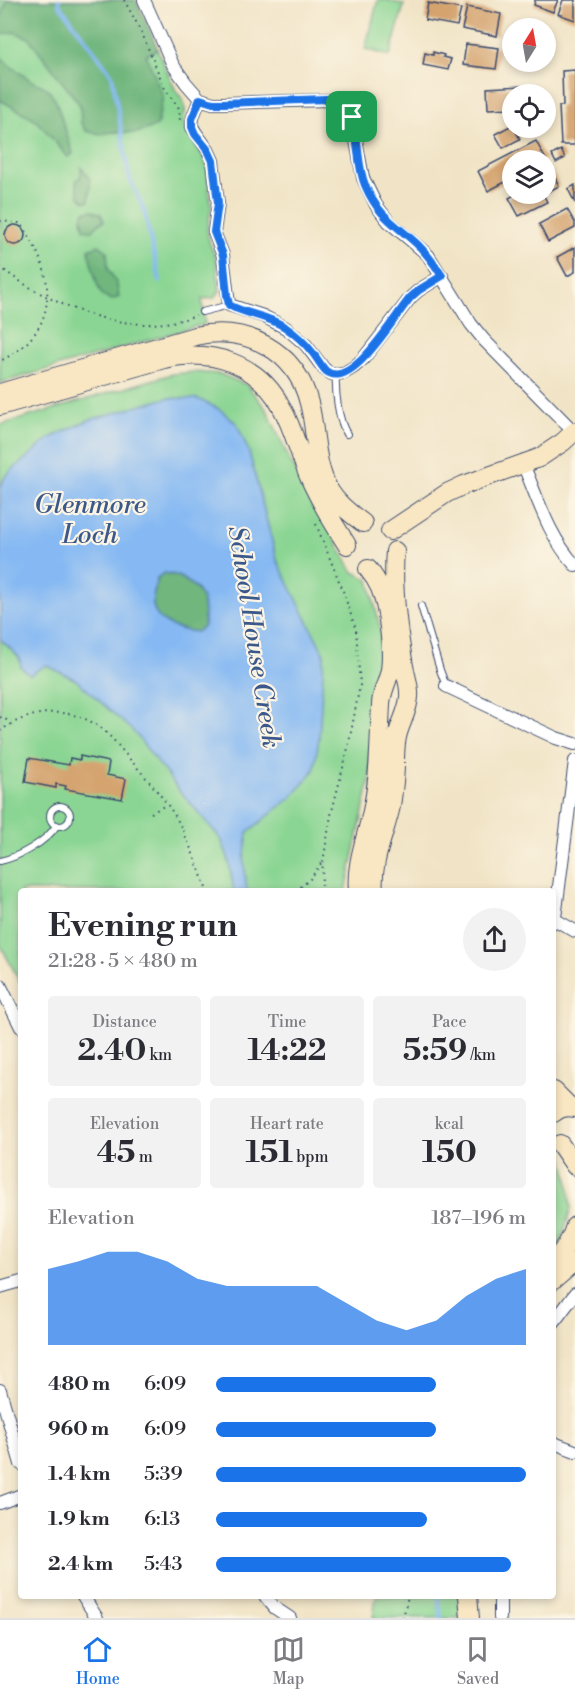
<!DOCTYPE html>
<meta charset="utf-8">
<style>
body{margin:0;font-family:"Libre Bodoni",serif;background:#f2f2f3;color:#2b2b33;height:100vh;display:flex;flex-direction:column;font-size:22px;white-space:nowrap}
*{box-sizing:border-box;margin:0}
p{font-size:20px;color:#7c7c81}
.icon{flex:none;width:33px;height:33px;fill:none;stroke:currentColor;stroke-width:2;stroke-linecap:round;stroke-linejoin:round}
.map{position:relative;flex:1;overflow:hidden}
.panel{position:absolute;left:18px;top:888px;width:538px;height:711px;display:flex;flex-direction:column;background:#fff;border-radius:6px;box-shadow:0 3px 9px #0003}
.panel>*{flex:none}
.needle{width:39px;rotate:11deg}
.buttons{position:absolute;left:502px;top:18px;display:grid;gap:12px}
.buttons a{display:grid;place-items:center;width:54px;height:54px;border-radius:50%;background:#fff;box-shadow:0 3px 9px #0003;font-size:30px}
.pin{position:absolute;display:grid;place-items:center;width:51px;height:51px;color:#fff;margin:-26px;border-radius:12px;box-shadow:0 3px 9px #0006}
.round{display:grid;place-items:center;flex:none;width:63px;height:63px;border-radius:32px;background:#f2f2f3}
.head{display:flex;align-items:center;justify-content:space-between;height:102px;padding:0 30px}
h1{font-size:33px;font-weight:700;line-height:45px}
.metrics{display:grid;grid-template-columns:repeat(3,1fr);gap:9px;height:102px;padding:6px 30px}
.metrics div{display:grid;align-content:center;border-radius:6px;background:#f2f2f3;text-align:center}
.metrics b{font-size:30px;font-weight:700}
.metrics small{font-size:16px;font-weight:400}
.metrics p{font-size:16px}
.chart{height:168px;padding:12px 30px}
.chart p{display:flex;justify-content:space-between}
.chart svg{width:100%;height:108px;margin-top:6px;fill:#1a73e8;opacity:.7}
ul{padding:0 30px;list-style:none;font-size:20px}
li{display:grid;grid-template-columns:96px 72px 1fr;align-items:center;height:45px}
li i{height:15px;border-radius:8px;background:#1a73e8}
.tab-bar{display:flex;justify-content:space-around;align-items:center;height:84px;border-top:2px solid #e1e1e2;background:#fff;font-size:16px;color:#7c7c81}
.tab-bar a{display:grid;justify-items:center;gap:3px}
.tab-bar .current{color:#1a73e8}
.map>svg:first-child{display:block}
.green{fill:#8ad593;stroke:#528278;stroke-width:1.5}
.forest{fill:#6fb67d;stroke:#45726e;stroke-width:1.5}
.water{fill:#86b9f3;stroke:#5074a8;stroke-width:1.5;fill-rule:evenodd}
.lines{fill:none;stroke-linecap:round;stroke-linejoin:round}
.stream{stroke:#86b9f3;stroke-width:4}
.building{fill:#d4a36e}
.lane-casing{stroke:#3b4a6e;stroke-width:8}
.street-casing{stroke:#3b4a6e;stroke-width:14}
.secondary-casing{stroke:#3b4a6e;stroke-width:20}
.path{stroke:#3b4a6e;stroke-width:2;stroke-dasharray:1.5 4.5;stroke-linecap:butt}
.lane{stroke:#fff;stroke-width:6}
.street{stroke:#fff;stroke-width:12}
.secondary{stroke:#f9e7c3;stroke-width:18}
.route-casing{stroke:#fff;stroke-width:12}
.route{stroke:#1a73e8;stroke-width:8}
.labels{text-anchor:middle;dominant-baseline:central;stroke-width:4.5;stroke-linejoin:round;paint-order:stroke}
.water-label{font-size:26px;font-style:italic;fill:#3b588b;stroke:#fcf5e5}
</style>
<div class="map">
<svg width="575" height="1618" viewBox="0 0 575 1618">
<rect width="100%" height="100%" fill="#fcf5e5"/>
<filter id="ink" filterUnits="userSpaceOnUse"><feTurbulence type="fractalNoise" baseFrequency=".0167" numOctaves="2"/><feDisplacementMap in="SourceGraphic" scale="12" xChannelSelector="R" yChannelSelector="G"/><feConvolveMatrix kernelMatrix="1 2 1 2 8 2 1 2 1" color-interpolation-filters="sRGB"/></filter>
<filter id="wash" filterUnits="userSpaceOnUse"><feTurbulence type="fractalNoise" baseFrequency=".008" numOctaves="4" result="noise"/><feDisplacementMap in="SourceGraphic" scale="24" xChannelSelector="R" yChannelSelector="G"/><feGaussianBlur stdDeviation="1.35" result="paint"/><feColorMatrix in="noise" values="0 0 0 0 0 0 0 0 0 0 0 0 0 0 0 0 0 1.4 0 .05"/><feComposite in="paint" operator="in"/></filter>
<g filter="url(#wash)">
<rect width="100%" height="100%" fill="#f1e4c6"/>
<path class="green" d="M0,0h135l41,91 7,9 2,9 -1,13 1,6 16,25 6,14 4,41 -4,23 3,13 6,14 4,33 -6,7 -12,1 3,25 -205,59z
M378,0h9l17,5 -14,51 -25,-7z
M194,372l26,2 27,11 20,25 23,51 31,52 31,58 17,9 12,52 -4,42 -7,105 -24,112h-325v93l-21,-40v-519l172,-51z
M554,1148l9,12 5,18 3,31 -10,31 -7,7z
M376,1596h84l1,22h-88z"/>
<path class="forest" d="M7,0h129l22,49 -12,6 17,41 -6,30 -21,7 -23,-1 -13,2 -14,-3 -5,-8 -1,-18 -51,-67 -15,-6 -14,3v-14z
M0,56l9,9 23,16 15,7 9,13 17,53 -5,3 -23,-27 -12,-12 -33,-18z
M81,167c13,13 9,17 8,34h-5l-5,-5 -3,-15 5,-5z
M92,210l9,4 3,7 -7,4 -4,6 -9,-2 -2,-11 2,-6z
M99,245l8,6 1,17 9,16 2,13 -7,3 -10,-5 -5,-11 -8,-30v-5z
M164,573c14,1 31,11 37,23 4,9 3,21 3,30l-7,6c-20,-2 -47,-9 -44,-35 1,-6 3,-13 5,-19z"/>
<path class="water" d="M167,398l31,1 21,10 18,15 12,28 28,108 47,94 -5,84 -5,32 -21,26 -45,36 -4,29 3,30h-13l-6,-34 -7,-18 -43,-50 -44,-57 -58,-52 -30,-15 -16,10 -9,-8 -2,-10 -19,-18v-152l5,-10 6,-6 39,-33 39,-18zM164,573c13,0 31,11 37,23 4,9 3,21 3,30l-7,6c-20,-2 -47,-9 -44,-35 1,-6 3,-13 4,-19z"/>
<g class="lines">
<path class="stream" d="M59,0v4l53,71 17,102 15,33 16,72
M438,1596l3,22"/>
</g>
<g id="blocks">
<path class="building" d="M535,0h23l-5,12 -19,-7z
M563,0h12v20l-17,-6z
M428,3l33,6 -4,17 -32,-6z
M467,7l34,7 -4,22 -35,-7z
M466,44l33,4 -3,21 -33,-4z
M433,52l11,3 -1,2 8,2 -3,11 -25,-5 2,-12 8,2z
M575,70v75h-14l-2,-39h4l-1,-35z
M521,86v8h-8v14l-25,1 -1,-21z
M512,125l8,14 -17,9 -8,-14z
M536,141l10,19h-33v18l-25,13 -10,-20z
M561,150l4,8 -9,5 -4,-8z
M552,172l7,14 -13,7v-17z
M575,185v18l-7,-14z
M516,194h27l4,8 -28,14 -10,-18z
M567,209l8,14v5l-27,14 -9,-18z
M5 235a10 10 0 1 1 20 0a10 10 0 1 1-20 0Z
M575,247v25l-8,4 -10,-19z
M80,756l29,6 -2,13 19,4 -4,20 -57,-10 1,-3 -10,-2v4l-31,-6 4,-24 40,7 1,-7 10,2z"/>
</g>
</g>
<g filter="url(#ink)">
<use href="#blocks" fill-opacity="0" stroke="#3b4a6e" stroke-width="1.5"/>
<g class="lines">
<defs>
<path id="lane" d="M202,312l27,-7
M336,375c-1,16 2,45 11,59
M421,606l19,64 6,16
M50 816a10 10 0 1 1 20 0a10 10 0 1 1-20 0Z
M0,861c19,-4 46,-19 57,-36"/>
<path id="street" d="M144,0l29,65 13,18 14,16
M200,99l13,4h11l102,-3 18,7 5,5 4,12 10,54 13,27 13,17 39,33 43,69 13,16 90,92
M200,99l-7,18 -1,10 4,6 12,17 5,11 5,42 -4,29 9,23 6,50 34,11 23,12 20,17 18,24 8,5 12,-1 10,-6 9,-8 48,-62 8,-7 23,-14
M523,464c15,35 26,73 52,101
M446,686l110,52 19,6
M554,919l21,12
M554,922l2,-12 19,-149
M0,985l21,42
M0,1287l21,-6
M554,1322l21,-28
M0,1390l21,74
M554,1443l21,8
M0,1503l21,-8
M83,1596l14,22
M265,1596l10,12 15,10
M500,1596v22"/>
<path id="secondary" d="M0,393l195,-57c51,-11 101,14 114,67 7,25 5,51 15,76 7,20 23,32 39,44
M0,406l164,-47c47,-11 95,4 118,49 12,22 17,46 27,69 11,24 24,46 38,68
M390,531l57,-38 17,-8 75,-27 24,-16 12,-11
M358,891c-3,-30 10,-56 15,-85 7,-34 6,-67 8,-101 0,-13 7,-23 9,-35 3,-21 -2,-63 -10,-82 -3,-7 -7,-13 -12,-19
M374,891c-3,-30 11,-57 17,-85 2,-14 4,-28 4,-42 0,-9 0,-18 2,-27 3,-14 11,-25 12,-40 1,-11 -3,-20 -5,-31 -6,-34 -12,-81 -9,-115
M554,1091l15,15
M554,1113c6,-6 13,-7 21,-5
M560,1144l15,22
M554,1260c10,-9 17,-20 21,-34
M554,1280l21,-18
M468,1596l2,22"/>
</defs>
<use href="#lane" class="lane-casing"/>
<use href="#street" class="street-casing"/>
<use href="#secondary" class="secondary-casing"/>
<path class="path" d="M124,0l17,31 24,58 14,19 1,13
M0,221l19,2 5,4c7,13 18,32 21,47 9,40 -9,70 -45,87
M0,267c50,39 133,74 196,48
M316,524l27,67 13,39 4,55 -12,63 -17,67 -8,47 -2,29
M0,717l11,5
M0,731c29,-21 69,-26 99,-4 13,9 24,25 35,37 14,16 38,43 47,63 10,20 18,42 26,64
M151,813l15,-8
M296,891l14,-12 12,-17
M403,1618l5,-22"/>
<use href="#lane" class="lane"/>
<use href="#street" class="street"/>
<use href="#secondary" class="secondary"/>
</g>
</g>
<g class="lines" filter="url(#ink)">
<defs>
<path id="route" d="M200,99l13,4h11l102,-4c40,10 26,55 39,86 14,33 31,39 54,61 9,9 16,19 23,30l-23,14 -8,7c-15,16 -59,95 -85,74 -5,-5 -9,-13 -14,-19 -7,-9 -17,-18 -27,-25 -18,-12 -38,-12 -56,-22l-2,-10 -4,-40 -9,-23 4,-29 -5,-42 -5,-11 -13,-16 -3,-7v-8z"/>
</defs>
<use href="#route" class="route-casing"/>
<use href="#route" class="route"/>
</g>
<g class="labels">
<g class="water-label">
<text x="90" y="505">Glenmore<tspan x="90" dy="30">Loch</tspan></text>
<text transform="translate(254 637) rotate(81)">School House Creek</text>
</g>
</g>
</svg>
<div class="buttons">
<a><svg class="needle" viewBox="-14 -14 28 28"><path d="M0-13l5 13h-10z" fill="#e53935"/><path d="M0 13l5-13h-10z" fill="#7c7c81"/></svg></a>
<a><svg class="icon" aria-label="locate" viewBox="0 0 24 24"><circle cx="12" cy="12" r="6"/><path d="M12 2v4M12 18v4M2 12h4M18 12h4"/></svg></a>
<a><svg class="icon" aria-label="layers" viewBox="0 0 24 24"><path d="M12 4l9 5-9 5-9-5zM3 14l9 5 9-5"/></svg></a>
</div>
<div class="pin" style="left:352px;top:117px;background:#1e9e55"><svg class="icon" aria-label="arrive" viewBox="0 0 24 24"><path d="M6 21V4h12l-3 4 3 4H6"/></svg></div>
<section class="panel">
<div class="head"><div><h1>Evening run</h1><p>21:28 · 5 × 480 m</p></div><a class="round"><svg class="icon" aria-label="share" viewBox="0 0 24 24"><path d="M12 15V3M7 8l5-5 5 5M5 13v7h14v-7"/></svg></a></div>
<div class="metrics">
<div><p>Distance</p><b>2.40<small> km</small></b></div>
<div><p>Time</p><b>14:22</b></div>
<div><p>Pace</p><b>5:59<small> /km</small></b></div>
</div>
<div class="metrics">
<div><p>Elevation</p><b>45<small> m</small></b></div>
<div><p>Heart rate</p><b>151<small> bpm</small></b></div>
<div><p>kcal</p><b>150</b></div>
</div>
<div class="chart"><p><span>Elevation</span>187–196 m</p>
<svg viewBox="0 0 160 44" preserveAspectRatio="none"><path d="M0 44V13L10 10L20 6L30 6L40 10L50 17L60 20L70 20L80 20L90 20L100 27L110 34L120 38L130 34L140 24L150 17L160 13V44z"/></svg>
</div>
<ul>
<li><b>480 m</b>6:09<i style="width:71%"></i></li>
<li><b>960 m</b>6:09<i style="width:71%"></i></li>
<li><b>1.4 km</b>5:39<i style="width:100%"></i></li>
<li><b>1.9 km</b>6:13<i style="width:68%"></i></li>
<li><b>2.4 km</b>5:43<i style="width:95%"></i></li>
</ul>
</section>
</div>
<nav class="tab-bar">
<a class="current"><svg class="icon" aria-label="home" viewBox="0 0 24 24"><path d="M3 11l9-7 9 7M6 9v11h12V9"/></svg>Home</a>
<a><svg class="icon" aria-label="map" viewBox="0 0 24 24"><path d="M3 6l6-2 6 2 6-2v14l-6 2-6-2-6 2zM9 4v14M15 6v14"/></svg>Map</a>
<a><svg class="icon" aria-label="saved" viewBox="0 0 24 24"><path d="M7 4h10v16l-5-4-5 4z"/></svg>Saved</a>
</nav>
